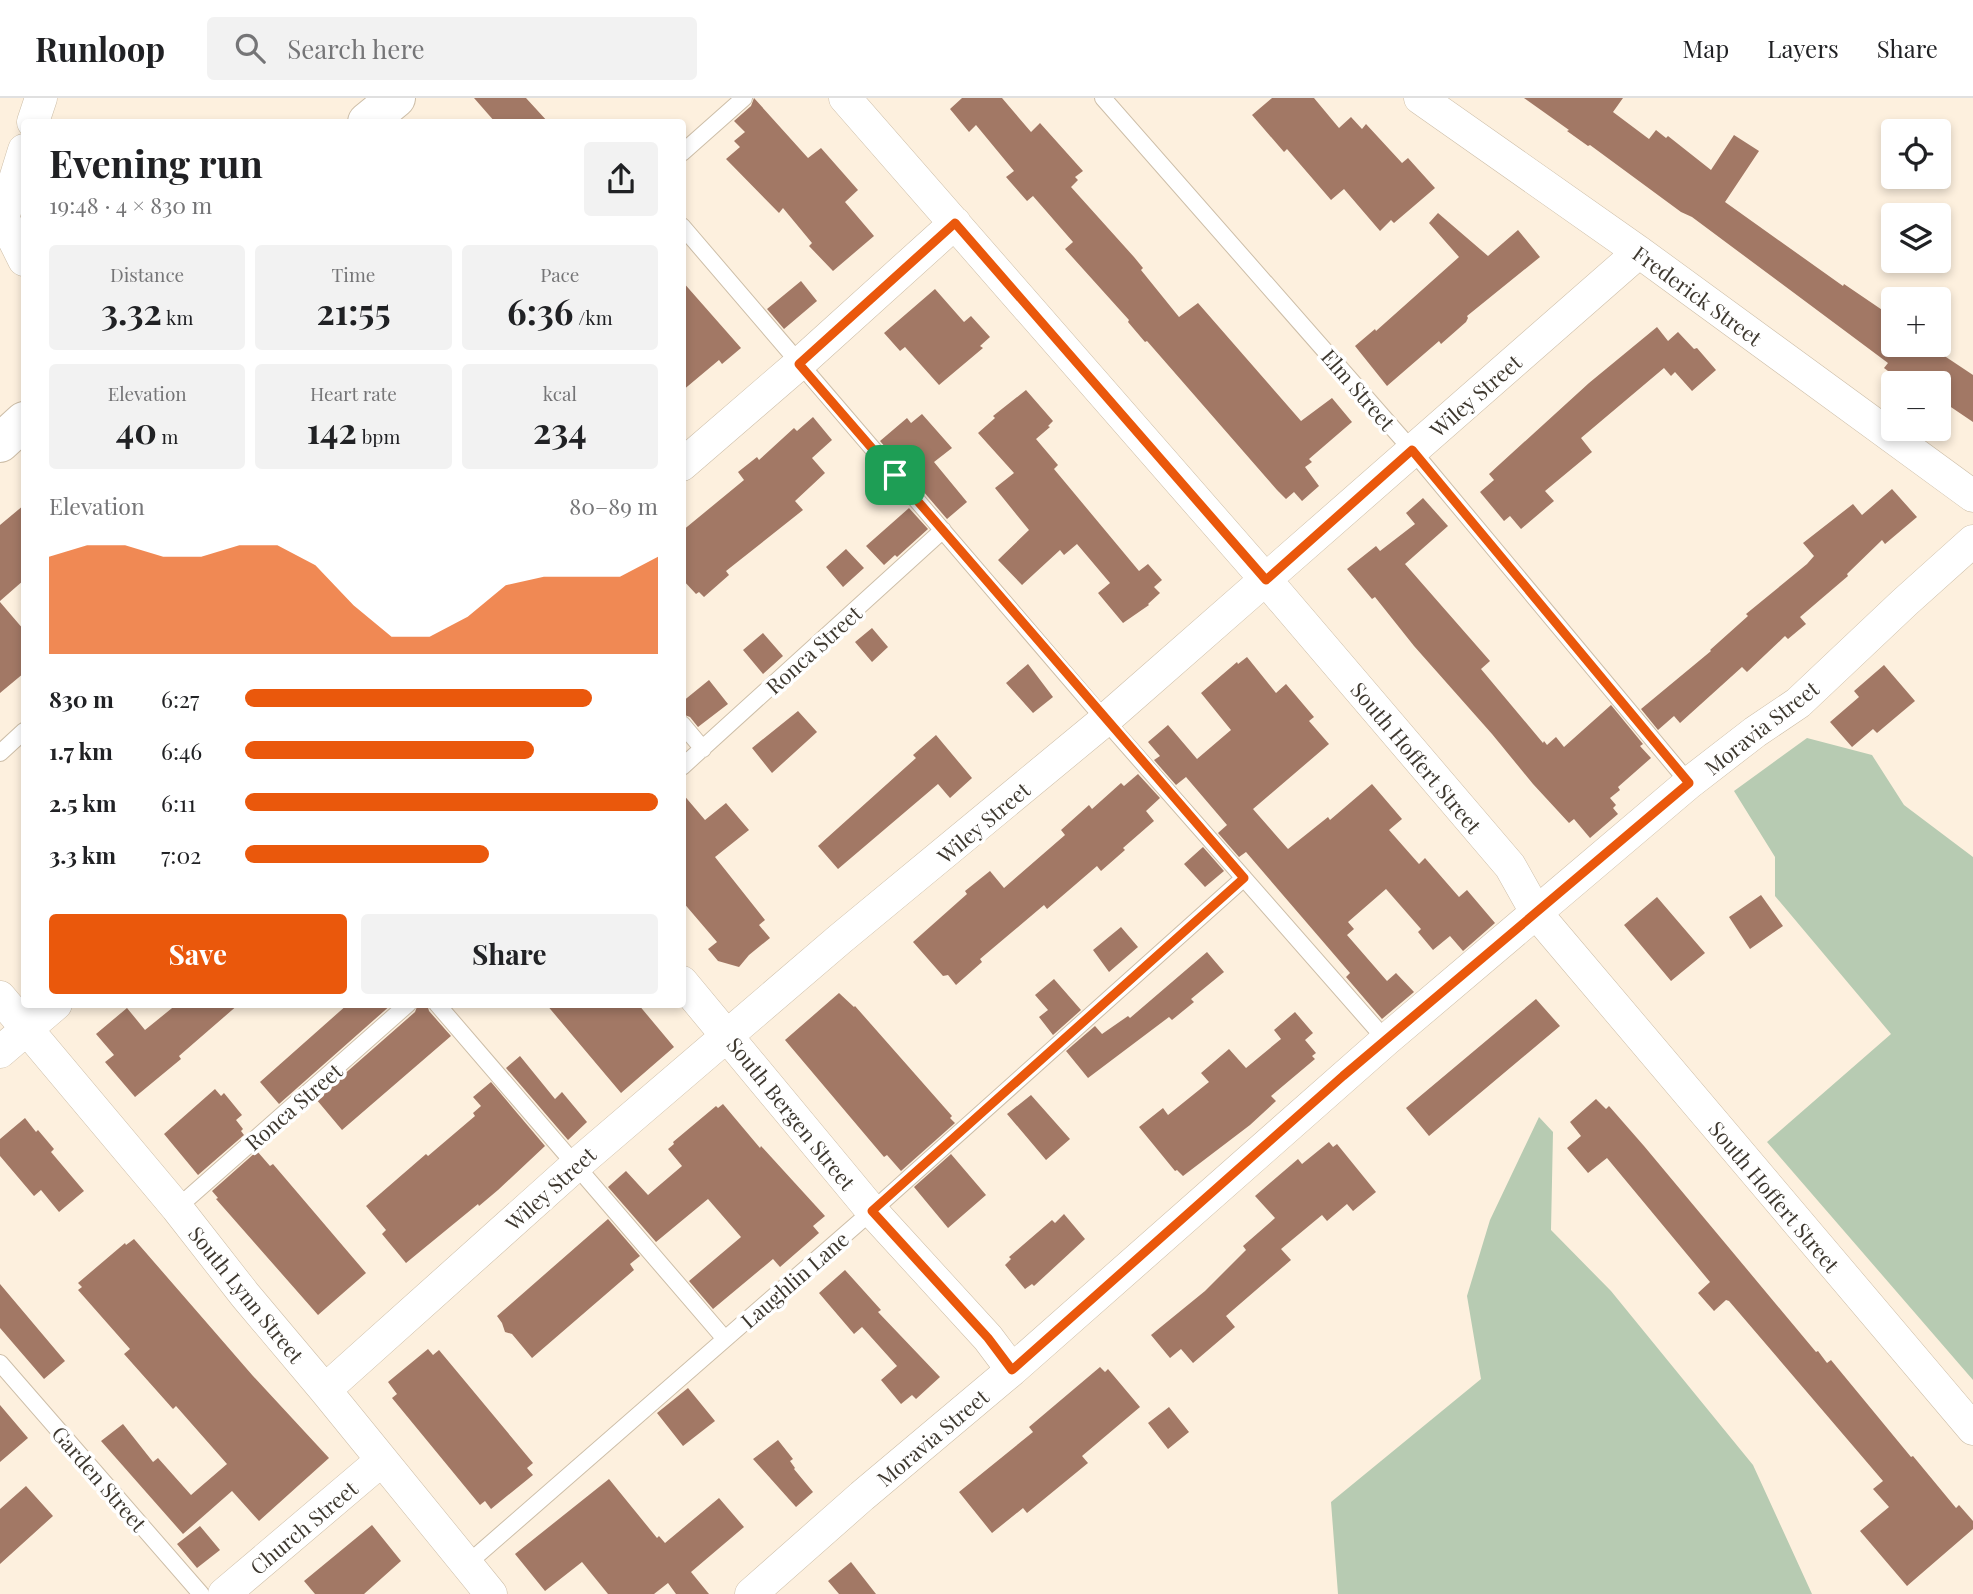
<!DOCTYPE html>
<meta charset="utf-8">
<style>
body{margin:0;font-family:"Playfair Display",serif;background:#f2f2f2;color:#202124;height:100vh;display:flex;flex-direction:column;font-size:26px;white-space:nowrap}
*{box-sizing:border-box;margin:0}
p{font-size:23px;color:#757577}
.icon{flex:none;width:38px;height:38px;fill:none;stroke:currentColor;stroke-width:2;stroke-linecap:round;stroke-linejoin:round}
.map{position:relative;flex:1;overflow:hidden}
.details{position:absolute;left:21px;top:21px;width:665px;height:889px;display:flex;flex-direction:column;background:#fff;border-radius:7px;box-shadow:0 4px 10px #0003}
.details>*{flex:none}
.buttons{position:absolute;left:1881px;top:21px;display:grid;gap:14px}
.buttons a{display:grid;place-items:center;width:70px;height:70px;border-radius:7px;background:#fff;box-shadow:0 4px 10px #0003;font-size:35px}
.pin{position:absolute;display:grid;place-items:center;width:60px;height:60px;color:#fff;margin:-30px;border-radius:14px;box-shadow:0 4px 10px #0006}
.round{display:grid;place-items:center;flex:none;width:74px;height:74px;border-radius:7px;background:#f2f2f2}
.head{display:flex;align-items:center;justify-content:space-between;height:119px;padding:0 28px}
h1{font-size:38px;font-weight:700;line-height:52px}
.stats{display:grid;grid-template-columns:repeat(3,1fr);gap:10px;height:119px;padding:7px 28px}
.stats div{display:grid;align-content:center;border-radius:7px;background:#f2f2f2;text-align:center}
.stats b{font-size:35px;font-weight:700}
.stats small{font-size:19px;font-weight:400}
.stats p{font-size:19px}
.chart{height:196px;padding:14px 28px}
.chart p{display:flex;justify-content:space-between}
.chart svg{width:100%;height:126px;margin-top:7px;fill:#ea580c;opacity:.7}
.primary-button{display:flex;gap:14px;margin-top:auto;padding:14px 28px}
.primary-button a{flex:1;height:80px;border-radius:7px;background:#ea580c;color:#fff;font-size:28px;font-weight:700;line-height:80px;text-align:center}
.primary-button a+a{background:#f2f2f2;color:#202124}
ul{padding:0 28px;list-style:none;font-size:23px}
li{display:grid;grid-template-columns:112px 84px 1fr;align-items:center;height:52px}
li i{height:18px;border-radius:9px;background:#ea580c}
header{display:flex;align-items:center;gap:42px;box-sizing:border-box;height:98px;padding:0 35px;background:#fff;border-bottom:2px solid #e0e0e0}
header strong{font-size:33px}
nav{display:flex;gap:38px;margin-inline-start:auto;font-size:24px}
.search{width:490px;height:63px;background:#f2f2f2;display:flex;align-items:center;gap:18px;box-sizing:border-box;padding:0 24px;border-radius:7px;color:#757577;font-size:26px}
.map>svg:first-child{display:block}
.green{fill:#b7cbb2}
.building{fill:#a27865}
.lines{fill:none;stroke-linecap:round;stroke-linejoin:round}
.lane-casing{stroke:#cdbea8;stroke-width:18}
.street-casing{stroke:#cdbea8;stroke-width:33}
.secondary-casing{stroke:#cdbea8;stroke-width:40}
.lane{stroke:#fff;stroke-width:16}
.street{stroke:#fff;stroke-width:32}
.secondary{stroke:#fff;stroke-width:38}
.route-casing{stroke:#fff;stroke-width:14}
.route{stroke:#ea580c;stroke-width:9}
.labels{text-anchor:middle;dominant-baseline:central;stroke-width:7;stroke-linejoin:round;paint-order:stroke}
.street-label{font-size:21px;fill:#3e382f;stroke:#fff}
</style>
<header>
<strong>Runloop</strong>
<div class="search"><svg class="icon" aria-label="search" viewBox="0 0 24 24"><circle cx="10" cy="10" r="6"/><path d="M15 15l6 6"/></svg>Search here</div>
<nav><a>Map</a><a>Layers</a><a>Share</a></nav>
</header>
<div class="map">
<svg width="1973" height="1496" viewBox="0 0 1973 1496">
<rect width="100%" height="100%" fill="#fdf0de"/>
<path class="green" d="M1807,640l65,17 32,50 69,52v523l-206,-238 124,-108 -116,-138v-39l-41,-66z
M1539,1019l14,15 -2,98 60,61 142,174 59,129h-474l-7,-92 150,-123 -14,-83 23,-76z"/>
<path class="building" d="M474,0h52l22,24h-53z
M754,0l54,60 13,-10 37,42 -13,12 29,34 -41,35 -24,-25 3,-3 -29,-35 -4,5 -53,-54 14,-12 -6,-6 11,-9 -11,-11 17,-15z
M962,0h40l29,34 9,-9 43,48 -8,6 3,3 -7,7 63,70 9,11 -2,2 38,47 19,-14 103,118 31,-23 20,24 -43,37 3,3 -7,5 14,19 -17,15 -8,-9 -8,7 -9,-9 -123,-141 -7,-8 -2,1 -17,-20 1,-2 -64,-71 8,-7 -40,-46 -6,5 -21,-24 8,-6 -38,-46 -7,7 -19,-23z
M1272,0h42l25,30 12,-11 11,12 4,-5 36,39 6,-5 27,30 -41,35 -3,-3 -11,11 -36,-42 -13,11 -44,-51 -3,3 -32,-37z
M1524,0h99l-10,14 36,27 7,-9 10,8 2,-2 43,34 23,-35 25,16 -34,51 118,84 1,-2 50,34v27h34l45,30v47l-34,-23v-16h-35l-20,-15 4,-5 -196,-146 -11,-5 -91,-67 -2,1 -21,-15 2,-1z
M1438,115l50,43 30,-26 22,27 -73,59 1,2 -2,4 -25,22 -2,-3 -52,45 -32,-40 20,-17 1,2 83,-74 -30,-34z
M682,183l59,67 -19,16 -3,-4 -37,31z
M801,183l16,20 -33,28 -17,-20z
M935,191l29,33 7,-6 19,21 -10,9 3,2 -44,37 -34,-38 -5,4 -16,-18z
M1657,229l11,14 10,-9 16,17 3,-1 19,22 -24,21 -17,-19 -4,4 -7,-8 -83,70 11,14 -47,39 9,10 -33,28 -11,-13 -6,5 -24,-29 14,-12 -5,-6 100,-91z
M1026,292l27,31 -5,5 2,1 -14,12 22,26 -4,4 85,102 9,-7 14,16 -8,7 6,6 -12,11 1,1 -26,18 -25,-30 12,-10 -33,-39 -13,11 -4,-5 -38,35 -24,-25 31,-30 -34,-42 19,-15 -36,-40 17,-15 -2,-2z
M922,316l30,34 -18,14 33,40 -20,17 -67,-78 27,-23 4,5z
M813,319l19,23 -20,18 13,15 -30,28 8,9 -77,61 3,4 -25,22 -5,-5 -3,2 -14,-15v-48l62,-51 -6,-8 19,-15 2,3 35,-32 3,3z
M1892,391l25,28 -32,27 -3,-4 -35,34 1,2 -48,41 6,7 -18,15 -3,-3 -38,36 -5,-5 -62,56 -6,-7 -16,14 -17,-21 70,-58 -1,-1 38,-34 -2,-2 61,-50 7,-8 -11,-13 50,-39 9,11z
M1423,400l25,28 -43,38 85,97 -9,8 62,74 1,-2 3,4 9,-8 8,10 47,-42 32,39 -3,2 11,12 -33,29 2,3 -10,8 6,7 -3,3 5,6 -28,24 -16,-19 -5,4 -36,-39 -41,-50 -78,-88 -39,-49 -3,2 -25,-30 29,-23 4,5 35,-27 -9,-11z
M24,407v75l-24,21v-76z
M909,410l19,21 -31,28 -2,-2 -11,10 -18,-19z
M846,451l18,19 -21,19 -17,-20z
M0,504l24,28v43l-24,20z
M872,530l16,19 -16,15 -17,-20z
M763,535l20,23 -20,18 -20,-24z
M1247,559l29,36 10,-9 28,33 -5,4 20,23 -76,65 35,40 40,-32 2,3 42,-36 30,35 -13,11 30,34 6,-6 34,39 8,-7 28,33 -32,28 -13,-15 -17,14 -15,-18 3,-3 -35,-40 -38,33 6,7 -7,6 40,46 9,-8 18,19 -32,27 -36,-42 4,-4 -104,-121 -7,5 -21,-24 9,-8 -41,-48 -10,8 -22,-25 6,-4 -12,-14 20,-17 29,34 34,-29 -30,-37 36,-31 1,2z
M1028,566l25,33 -20,16 -27,-30z
M1884,567l31,36 -38,32 -4,-4 -21,18 -22,-25 29,-25 -5,-6z
M709,582l19,24 -30,23 -8,-10 -8,-3v-12z
M798,613l19,21 -45,41 -20,-25z
M936,637l36,43 -22,20 -12,-14 -100,85 -20,-23 98,-88 -3,-3z
M1138,676l22,24 -14,13 8,10 -31,27 2,2 -24,21 -4,-5 -50,43 -3,-4 -64,54 2,3 -26,23 -8,-10 -5,1 -30,-34 54,-48 -2,-3 25,-20 14,17 61,-53 -4,-5 28,-25 3,4 29,-26 3,3z
M682,695l23,27 21,-17 23,27 -34,27 50,63 -6,5 11,13 -21,17 -10,12 -21,-6 -10,-12 9,-7 -35,-41z
M1203,749l21,24 -19,16 -21,-23z
M1761,797l22,31 -33,23 -21,-32z
M1657,799l48,56 -34,28 -47,-56z
M1121,829l17,20 -29,25 -16,-22z
M1207,854l17,20 -33,27 3,3 -22,18 -3,-3 -81,61 -22,-27 29,-25 7,8 26,-18 2,2z
M1054,881l27,31 -28,25 -14,-18 9,-7 -13,-15z
M839,895l15,14 1,-1 97,110 -2,2 5,5 -54,48 -14,-16 -3,2 -99,-117z
M1536,901l24,27 -131,110 -23,-28z
M177,906h62l-60,52 2,3 -46,38 -30,-35 9,-7 -18,-21 31,-26 18,22z
M348,906h44l-113,100 -19,-22z
M418,906h9l2,7 22,25 -109,94 -26,-31 99,-87z
M546,906h92l36,43 -53,46z
M1295,914l18,21 -8,7 11,13 -4,3 3,3 -44,37 5,5 -26,24 -67,51 -6,-6 -2,1 -36,-44 24,-19 5,7 41,-33 -8,-9 28,-24 17,19 35,-29 -7,-9z
M520,958l35,43 7,-7 25,30 -19,18 -62,-72z
M491,984l54,64 -47,44 -19,16 -1,-2 -72,59 -24,-29 4,-4 -20,-24 60,-52 2,2 47,-40 -2,-3 8,-7 -8,-9z
M215,991l6,7 3,-3 18,22 -6,5 7,9 -2,2 3,4 -46,40 -34,-41z
M1031,997l39,44 -24,21 -39,-46z
M1596,1001l10,10 3,-3 35,40 172,206 2,-1 9,12 4,-3 80,97 2,-1 43,52 3,-3 14,16v8l-66,57 -47,-55 29,-24 -16,-18 10,-8 -154,-180 -3,-1 -12,11 -16,-18 12,-11 -103,-124 -19,15 -21,-25 14,-12 -11,-14z
M723,1006l37,44 1,-2 64,70 -12,10 6,7 -39,34 -7,-8 -60,50 -24,-28 52,-44 -33,-38 -52,43 -48,-55 18,-16 22,24 34,-29 -14,-17 6,-5 -1,-2 43,-36 2,2z
M25,1020l11,14 2,-2 16,19 -3,3 33,39 -25,21 -18,-22 -7,6 -34,-40v-17z
M1329,1044l4,5 4,-3 39,48 -23,19 -6,-7 -20,17 -5,-6 -41,34 10,11 -65,56 9,11 -42,36 -12,-14 -11,9 -19,-23 54,-44 41,-41 -3,-4 32,-28 -20,-22 43,-37 4,5z
M257,1053l13,15 3,-2 93,109 -48,42 -102,-116 2,-1 -6,-7z
M951,1056l35,41 -38,33 -34,-41z
M1064,1116l21,25 -51,47 -2,-2 -7,5 -20,-24 6,-6 -2,-2 43,-37 3,3z
M608,1121l32,37 -10,8 4,6 -102,88 -20,-24 -7,-2 -3,-9 -5,-7z
M134,1141l119,137 76,82 -70,63 -27,-30 -49,43 -82,-93 22,-17 30,38 5,-4 33,37 36,-31 -51,-58 -3,3 -49,-55 6,-5 -52,-59 4,-3 -4,-4 47,-40 1,2z
M845,1172l36,40 -3,2 62,65 -24,22 -4,-4 -11,9 -20,-24 16,-14 -35,-39 -8,7 -35,-41z
M0,1186l65,77 -21,18 -44,-51z
M428,1251l5,6 6,-5 94,113 -6,5 6,7 -42,34 -6,-8 -5,4 -88,-107 5,-4 -9,-12z
M1100,1269l5,5 3,-3 32,38 -58,49 6,7 -61,50 -4,-5 -31,25 -33,-41 74,-60 -4,-5z
M688,1290l27,33 -32,25 -26,-33z
M0,1307l28,33 -28,24z
M1169,1309l20,25 -21,17 -20,-26z
M778,1342l15,19 -3,2 5,7 -1,1 19,23 -17,15 -43,-48z
M609,1381l48,59 2,-2 6,7 54,-45 25,29 -53,45 18,22h-33l-8,-11 -14,11h-46l-26,-32 -37,29 -30,-37z
M26,1388l27,30 -53,48v-55z
M372,1427l29,36 -37,33h-49l-11,-13z
M200,1428l20,24 -23,18 -20,-24z
M851,1464l25,32h-37l-11,-13z"/>
<g class="lines">
<defs>
<path id="lane" d="M1103,0l309,352 277,333
M682,55l62,-55
M682,128l423,494 281,320
M682,626l21,25
M0,655l24,-22
M682,669l261,-237
M437,906l288,335
M177,1110l231,-204
M0,1265l201,231
M466,1467l406,-354 372,-333"/>
<path id="street" d="M845,0l421,482 244,286 27,48 436,515
M1420,0l219,154 334,244
M33,24l8,-24
M24,52l-21,68 21,42
M682,367l117,-101 156,-141
M682,884l190,229 116,127 24,32
M0,899l177,211 68,87 80,95 166,204
M0,954l56,-48
M325,1292l250,-224 265,-227 265,-219 534,-468
M224,1496l158,-134
M751,1496l111,-98 150,-126 374,-330 303,-257 66,-51 43,-29 107,-101 68,-61"/>
<path id="secondary" d="M367,24l29,-24
M0,345l24,-22"/>
</defs>
<use href="#lane" class="lane-casing"/>
<use href="#street" class="street-casing"/>
<use href="#secondary" class="secondary-casing"/>
<use href="#lane" class="lane"/>
<use href="#street" class="street"/>
<use href="#secondary" class="secondary"/>
</g>
<g class="lines">
<defs>
<path id="route" d="M955,125l311,357 146,-130 277,333 -346,293 -331,294 -24,-32 -116,-127 372,-333 -445,-514z"/>
</defs>
<use href="#route" class="route-casing"/>
<use href="#route" class="route"/>
</g>
<g class="labels">
<g class="street-label">
<text transform="translate(1698 197) rotate(36)">Frederick Street</text>
<text transform="translate(1359 291) rotate(49)">Elm Street</text>
<text transform="translate(1475 297) rotate(-41)">Wiley Street</text>
<text transform="translate(813 551) rotate(-42)">Ronca Street</text>
<text transform="translate(1761 629) rotate(-38)">Moravia Street</text>
<text transform="translate(1417 659) rotate(50)">South Hoffert Street</text>
<text transform="translate(983 724) rotate(-40)">Wiley Street</text>
<text transform="translate(293 1008) rotate(-41)">Ronca Street</text>
<text transform="translate(792 1015) rotate(51)">South Bergen Street</text>
<text transform="translate(550 1090) rotate(-42)">Wiley Street</text>
<text transform="translate(1775 1098) rotate(50)">South Hoffert Street</text>
<text transform="translate(794 1181) rotate(-41)">Laughlin Lane</text>
<text transform="translate(247 1196) rotate(51)">South Lynn Street</text>
<text transform="translate(932 1339) rotate(-40)">Moravia Street</text>
<text transform="translate(100 1380) rotate(49)">Garden Street</text>
<text transform="translate(303 1429) rotate(-40)">Church Street</text>
</g>
</g>
</svg>
<div class="buttons">
<a><svg class="icon" aria-label="locate" viewBox="0 0 24 24"><circle cx="12" cy="12" r="6"/><path d="M12 2v4M12 18v4M2 12h4M18 12h4"/></svg></a>
<a><svg class="icon" aria-label="layers" viewBox="0 0 24 24"><path d="M12 4l9 5-9 5-9-5zM3 14l9 5 9-5"/></svg></a>
<a>+</a>
<a>−</a>
</div>
<div class="pin" style="left:895px;top:377px;background:#1e9e55"><svg class="icon" aria-label="arrive" viewBox="0 0 24 24"><path d="M6 21V4h12l-3 4 3 4H6"/></svg></div>
<section class="details">
<div class="head"><div><h1>Evening run</h1><p>19:48 · 4 × 830 m</p></div><a class="round"><svg class="icon" aria-label="share" viewBox="0 0 24 24"><path d="M12 15V3M7 8l5-5 5 5M5 13v7h14v-7"/></svg></a></div>
<div class="stats">
<div><p>Distance</p><b>3.32<small> km</small></b></div>
<div><p>Time</p><b>21:55</b></div>
<div><p>Pace</p><b>6:36<small> /km</small></b></div>
</div>
<div class="stats">
<div><p>Elevation</p><b>40<small> m</small></b></div>
<div><p>Heart rate</p><b>142<small> bpm</small></b></div>
<div><p>kcal</p><b>234</b></div>
</div>
<div class="chart"><p><span>Elevation</span>80–89 m</p>
<svg viewBox="0 0 160 44" preserveAspectRatio="none"><path d="M0 44V10L10 6L20 6L30 10L40 10L50 6L60 6L70 13L80 27L90 38L100 38L110 31L120 20L130 17L140 17L150 17L160 10V44z"/></svg>
</div>
<ul>
<li><b>830 m</b>6:27<i style="width:84%"></i></li>
<li><b>1.7 km</b>6:46<i style="width:70%"></i></li>
<li><b>2.5 km</b>6:11<i style="width:100%"></i></li>
<li><b>3.3 km</b>7:02<i style="width:59%"></i></li>
</ul>
<div class="primary-button"><a>Save</a><a>Share</a></div>
</section>
</div>
